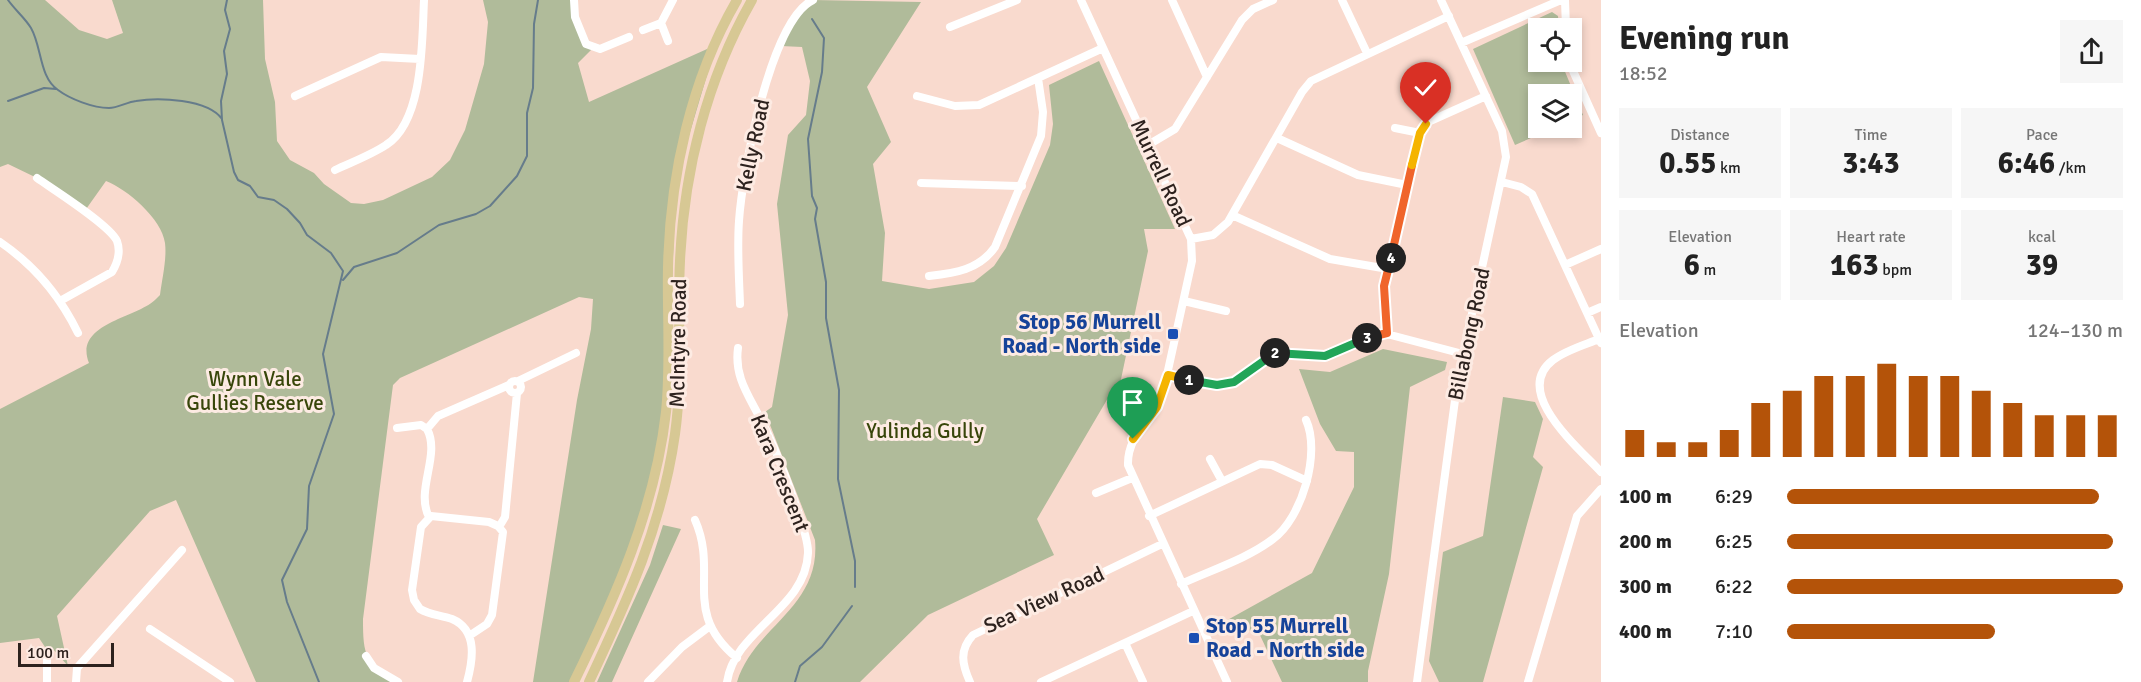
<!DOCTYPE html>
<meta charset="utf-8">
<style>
body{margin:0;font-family:Signika,sans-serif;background:#f6f6f6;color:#222;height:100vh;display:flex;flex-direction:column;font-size:22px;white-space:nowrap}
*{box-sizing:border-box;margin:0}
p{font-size:20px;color:#767676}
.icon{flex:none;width:33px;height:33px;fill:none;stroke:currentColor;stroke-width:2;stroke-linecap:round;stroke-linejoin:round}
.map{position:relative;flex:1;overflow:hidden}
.sheet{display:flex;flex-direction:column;background:#fff;width:540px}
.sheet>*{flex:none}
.tools{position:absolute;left:1528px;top:18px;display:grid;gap:12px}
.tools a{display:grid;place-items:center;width:54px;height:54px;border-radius:0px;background:#fff;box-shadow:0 3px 9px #0003;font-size:30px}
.scale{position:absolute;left:18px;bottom:15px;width:96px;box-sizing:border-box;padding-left:6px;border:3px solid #2d221e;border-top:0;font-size:16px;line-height:21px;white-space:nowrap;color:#2d221e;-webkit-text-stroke:4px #fdebe3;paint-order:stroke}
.pin{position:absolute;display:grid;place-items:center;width:51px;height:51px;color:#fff;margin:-62px -26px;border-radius:50% 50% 50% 0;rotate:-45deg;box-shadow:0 0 6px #0007}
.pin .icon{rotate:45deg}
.km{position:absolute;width:30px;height:30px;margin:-15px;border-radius:50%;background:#222;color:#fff;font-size:16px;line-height:30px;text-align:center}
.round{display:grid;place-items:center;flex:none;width:63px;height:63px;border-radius:0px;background:#f6f6f6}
.overview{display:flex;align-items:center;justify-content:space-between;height:102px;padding:0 18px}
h1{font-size:33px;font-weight:800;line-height:45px}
.figures{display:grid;grid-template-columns:repeat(3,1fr);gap:9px;height:102px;padding:6px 18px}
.figures div{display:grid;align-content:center;border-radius:0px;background:#f6f6f6;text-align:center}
.figures b{font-size:30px;font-weight:800}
.figures small{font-size:16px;font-weight:400}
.figures p{font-size:16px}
.chart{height:168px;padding:12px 18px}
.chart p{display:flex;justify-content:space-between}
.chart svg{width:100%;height:108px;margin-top:6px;stroke:#b45309;stroke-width:6}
ul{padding:0 18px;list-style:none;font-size:20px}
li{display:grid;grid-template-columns:96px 72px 1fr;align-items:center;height:45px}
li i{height:15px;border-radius:8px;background:#b45309}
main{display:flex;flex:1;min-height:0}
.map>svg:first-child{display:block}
.green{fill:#b0bb9a}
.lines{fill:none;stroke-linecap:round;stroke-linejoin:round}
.stream{stroke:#667c8b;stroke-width:2}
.minor{stroke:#fff;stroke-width:8}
.major{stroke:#d7c894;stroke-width:10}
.split-1-casing{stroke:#fff;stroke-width:12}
.split-2-casing{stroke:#fff;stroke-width:12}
.split-3-casing{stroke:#fff;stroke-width:12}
.split-4-casing{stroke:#fff;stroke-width:12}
.split-5-casing{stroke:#fff;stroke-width:12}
.split-6-casing{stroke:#fff;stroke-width:12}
.split-1{stroke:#f5b400;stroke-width:8}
.split-2{stroke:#22a559;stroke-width:8}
.split-3{stroke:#22a559;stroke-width:8}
.split-4{stroke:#f0652b;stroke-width:8}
.split-5{stroke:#f0652b;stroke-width:8}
.split-6{stroke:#f5b400;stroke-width:8}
.transit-dot{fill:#1a4fb4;stroke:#fdebe3;stroke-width:2}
.labels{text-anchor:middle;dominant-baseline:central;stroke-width:6;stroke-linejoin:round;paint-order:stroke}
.street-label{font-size:21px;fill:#2d221e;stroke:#fdebe3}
.transit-label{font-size:21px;font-weight:bold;fill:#164399;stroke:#fdebe3;text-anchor:end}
.park-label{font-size:21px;fill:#38460a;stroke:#fdebe3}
</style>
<main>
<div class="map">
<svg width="1601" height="682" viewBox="0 0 1601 682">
<rect width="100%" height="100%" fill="#f9dace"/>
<path class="green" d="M0,0h45l34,30 28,9 16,-6 -11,-33h151l2,59 10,43 2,39 13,19 24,13 10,11 27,19 13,1 19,-4 49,-23 18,-17 15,-30 19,-66 4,-42 -5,-22h91l6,33 13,15 -15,15 11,39 127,-57 -40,134 -7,183 -20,141 -75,179h-41l44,-282 14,-71 2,-30 -14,-2 -179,81 -7,7 -30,234c0,37 2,44 35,63h-142l-80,-182 -26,11 -93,105 11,50 -15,-17 -6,1 -8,-12 -39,5v-234l89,-46c-16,-40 49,-45 67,-64l4,-4c2,-16 7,-36 5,-52 -3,-24 -38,-54 -59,-62l-22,31 -47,-34 -29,-14 -8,3z
M813,0l108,2 -54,85 24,55 -18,22 12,69 -3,48 47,8 45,-7 20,-16 12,-18 44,-103 3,-21 -4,-39 50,-24 76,168h-31l4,22 -28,133 -12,14 -71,121 17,36 -126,60 -68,67h-123c17,-56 84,-74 78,-142l-50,-128 7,-5 16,-92 -11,-111 11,-69 18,-20 4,-34 -8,-34 -21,-1 10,-26z
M1552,12l6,4 1,12h-20v34h22l22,53 -11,5v-26h-33v34h15l-39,17 -42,-96z
M1383,349l64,13 -2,8 -35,17 -21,187 -21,97v11h-86l-24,-51 -45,-3 99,-55 42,-86v-35l-18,-1 -16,-27 -21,-55 31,3z
M1503,397l32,5 8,17 -10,38 10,10 -60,215h-44l-10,-21 14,-109 40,-16z
M663,525l18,4 -69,153h-15l53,-117z"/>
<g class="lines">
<path class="stream" d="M8,0c7,10 17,18 23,28 11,19 8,49 27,62 12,9 35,18 51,18 9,0 18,-6 27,-7 22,-4 72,-2 86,18
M227,0l-2,10 5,19 -6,22 3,23 -6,27 1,19 12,52 4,8 12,6 8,11 16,3 13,9 13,14 7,12 24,18 12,18 -20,83 11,60 -25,72 -2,43 -25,51 5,22 32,80
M812,19l12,19 -2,34 -14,67 4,57 5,12 -2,11 11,63v36l13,72 -1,89 17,82v26
M8,101l36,-13 12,1
M343,280l11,-13 43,-14 42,-28 37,-11 14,-8 27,-30 10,-20v-43l6,-25 1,-64 4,-24
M795,682l5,-16 22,-19 30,-41"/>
<path class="minor" d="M574,0l1,17 11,27 14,5 29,-12
M1081,0l110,239 1,22 -29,132c-10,26 -36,42 -35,72l99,217
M1172,0l35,77
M1342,0l25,53
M1565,0l1,28
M661,23l7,18
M950,27l67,-27
M643,30l18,-7 12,-23
M1461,43l100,-43
M1569,62l32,71
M295,96l86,-39 39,2
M917,96l38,10 24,-1 124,-57
M1395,128l25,5
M1277,138l81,37 49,10
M1148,145l27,-16 67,-109 11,-11 20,-9
M335,170c17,-8 36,-15 51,-25 38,-24 36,-105 38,-145
M37,178c17,12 73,47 80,63 4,11 1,21 -5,31l-52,29
M1502,182l19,5 11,7 69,149
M921,183l101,3
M1232,215l98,44 58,10
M1191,239l22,-4 15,-13 74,-130 9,-11 138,-65
M0,242c34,23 60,54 78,91
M1565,265l36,-16
M929,276c26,-3 50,-6 66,-29l46,-111 2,-24 -5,-34
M1184,301l42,10
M740,304c-1,-28 -3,-56 -1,-83 3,-46 31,-201 74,-221
M1587,313l14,-6
M1387,333l-3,-47 36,-153 8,-11 58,-26
M1599,339c-15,6 -33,11 -46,21 -42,32 26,88 48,112
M1168,375l55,10 15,-5 37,-27 50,3 58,-23 80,21
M509 387a6 6 0 1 1 12 0a6 6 0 1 1-12 0Z
M518,381l58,-28
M397,428l24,-3 6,4
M1210,459l12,22
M1096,493l36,-15
M1149,516l111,-52 12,1 35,16
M429,517c-14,-27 12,-62 -2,-88l11,-13 71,-31
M695,520c24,54 -14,92 42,138
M499,527l6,-10 12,-124
M1181,584c30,-14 66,-25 92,-45 29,-21 48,-86 33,-119
M150,629l80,53
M1125,643l18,39
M366,656l8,12 24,14
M47,682v-26
M76,682l1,-14 105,-118
M467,682c6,-22 11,-52 -15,-63 -11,-4 -22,-4 -32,-10l-6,-9 -2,-10 9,-63 10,-11 58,6 9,4 5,6 -11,83 -5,9 -18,12
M648,682l34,-35 28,-21
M727,682c8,-53 79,-73 81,-129 1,-21 -35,-111 -47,-133 -12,-24 -27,-43 -23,-72
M970,682c-8,-18 -11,-32 3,-47l189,-91
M1041,682l152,-71
M1417,682l41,-304 48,-221 -4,-26 -61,-131
M1528,682l49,-166 24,-27"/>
<path class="major" d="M574,682c42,-86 81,-173 92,-270 5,-48 1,-97 2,-145 2,-91 23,-188 69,-267
M589,682c39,-83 73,-156 86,-248 8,-58 2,-115 5,-173 4,-91 27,-182 72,-261"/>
</g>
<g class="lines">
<defs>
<path id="split-1" d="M1133,439l24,-32 11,-32 21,5"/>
<path id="split-2" d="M1189,380l28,5 17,-3 41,-29"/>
<path id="split-3" d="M1275,353l50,3 42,-18"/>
<path id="split-4" d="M1367,338l20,-5 -3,-47 7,-28"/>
<path id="split-5" d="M1391,258l21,-93"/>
<path id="split-6" d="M1412,165l8,-32 6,-9"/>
</defs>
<use href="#split-1" class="split-1-casing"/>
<use href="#split-2" class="split-2-casing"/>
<use href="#split-3" class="split-3-casing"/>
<use href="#split-4" class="split-4-casing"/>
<use href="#split-5" class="split-5-casing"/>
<use href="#split-6" class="split-6-casing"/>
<use href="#split-1" class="split-1"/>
<use href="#split-2" class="split-2"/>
<use href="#split-3" class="split-3"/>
<use href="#split-4" class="split-4"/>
<use href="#split-5" class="split-5"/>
<use href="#split-6" class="split-6"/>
</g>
<g class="transit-dot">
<rect x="1167" y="328" width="12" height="12" rx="3"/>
<rect x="1188" y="632" width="12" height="12" rx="3"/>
</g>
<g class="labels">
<g class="street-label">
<text transform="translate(753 145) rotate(-78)">Kelly Road</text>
<text transform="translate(1161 173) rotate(65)">Murrell Road</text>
<text transform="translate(1469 334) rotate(-78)">Billabong Road</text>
<text transform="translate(678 343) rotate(-89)">McIntyre Road</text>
<text transform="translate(780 473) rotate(68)">Kara Crescent</text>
<text transform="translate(1044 600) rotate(-25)">Sea View Road</text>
</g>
<g class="transit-label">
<text x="1161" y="322">Stop 56 Murrell<tspan x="1161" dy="24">Road - North side</tspan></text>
<text x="1206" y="626" text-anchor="start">Stop 55 Murrell<tspan x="1206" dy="24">Road - North side</tspan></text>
</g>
<g class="park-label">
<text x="255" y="379">Wynn Vale<tspan x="255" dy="24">Gullies Reserve</tspan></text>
<text x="925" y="431">Yulinda Gully</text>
</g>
</g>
</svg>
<div class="tools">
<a><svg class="icon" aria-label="locate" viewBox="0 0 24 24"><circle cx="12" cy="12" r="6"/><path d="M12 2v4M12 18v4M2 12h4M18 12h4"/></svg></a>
<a><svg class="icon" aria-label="layers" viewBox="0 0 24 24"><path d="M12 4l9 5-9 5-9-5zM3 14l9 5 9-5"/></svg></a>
</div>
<div class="scale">100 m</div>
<div class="pin" style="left:1133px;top:439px;background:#1e9e55"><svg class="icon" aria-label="arrive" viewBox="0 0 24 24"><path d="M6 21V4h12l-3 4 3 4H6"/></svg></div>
<div class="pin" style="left:1426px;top:124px;background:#d93025"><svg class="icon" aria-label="check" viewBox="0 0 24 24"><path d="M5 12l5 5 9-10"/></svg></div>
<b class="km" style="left:1189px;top:380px">1</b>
<b class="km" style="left:1275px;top:353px">2</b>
<b class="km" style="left:1367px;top:338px">3</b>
<b class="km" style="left:1391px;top:258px">4</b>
</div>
<section class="sheet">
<div class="overview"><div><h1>Evening run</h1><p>18:52</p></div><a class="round"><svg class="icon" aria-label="share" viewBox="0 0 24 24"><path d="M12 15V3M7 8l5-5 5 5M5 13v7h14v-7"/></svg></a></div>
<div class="figures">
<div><p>Distance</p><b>0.55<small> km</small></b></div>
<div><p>Time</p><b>3:43</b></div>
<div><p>Pace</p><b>6:46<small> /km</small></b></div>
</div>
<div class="figures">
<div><p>Elevation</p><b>6<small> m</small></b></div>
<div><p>Heart rate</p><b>163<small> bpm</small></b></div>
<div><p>kcal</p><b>39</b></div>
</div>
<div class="chart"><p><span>Elevation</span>124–130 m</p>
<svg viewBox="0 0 160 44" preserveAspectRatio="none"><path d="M5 44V33M15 44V38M25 44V38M35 44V33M45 44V22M55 44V17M65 44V11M75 44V11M85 44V6M95 44V11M105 44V11M115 44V17M125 44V22M135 44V27M145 44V27M155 44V27"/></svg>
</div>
<ul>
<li><b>100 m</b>6:29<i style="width:93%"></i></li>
<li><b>200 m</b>6:25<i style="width:97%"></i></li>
<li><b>300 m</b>6:22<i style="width:100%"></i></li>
<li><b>400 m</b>7:10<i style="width:62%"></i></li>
</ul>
</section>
</main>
